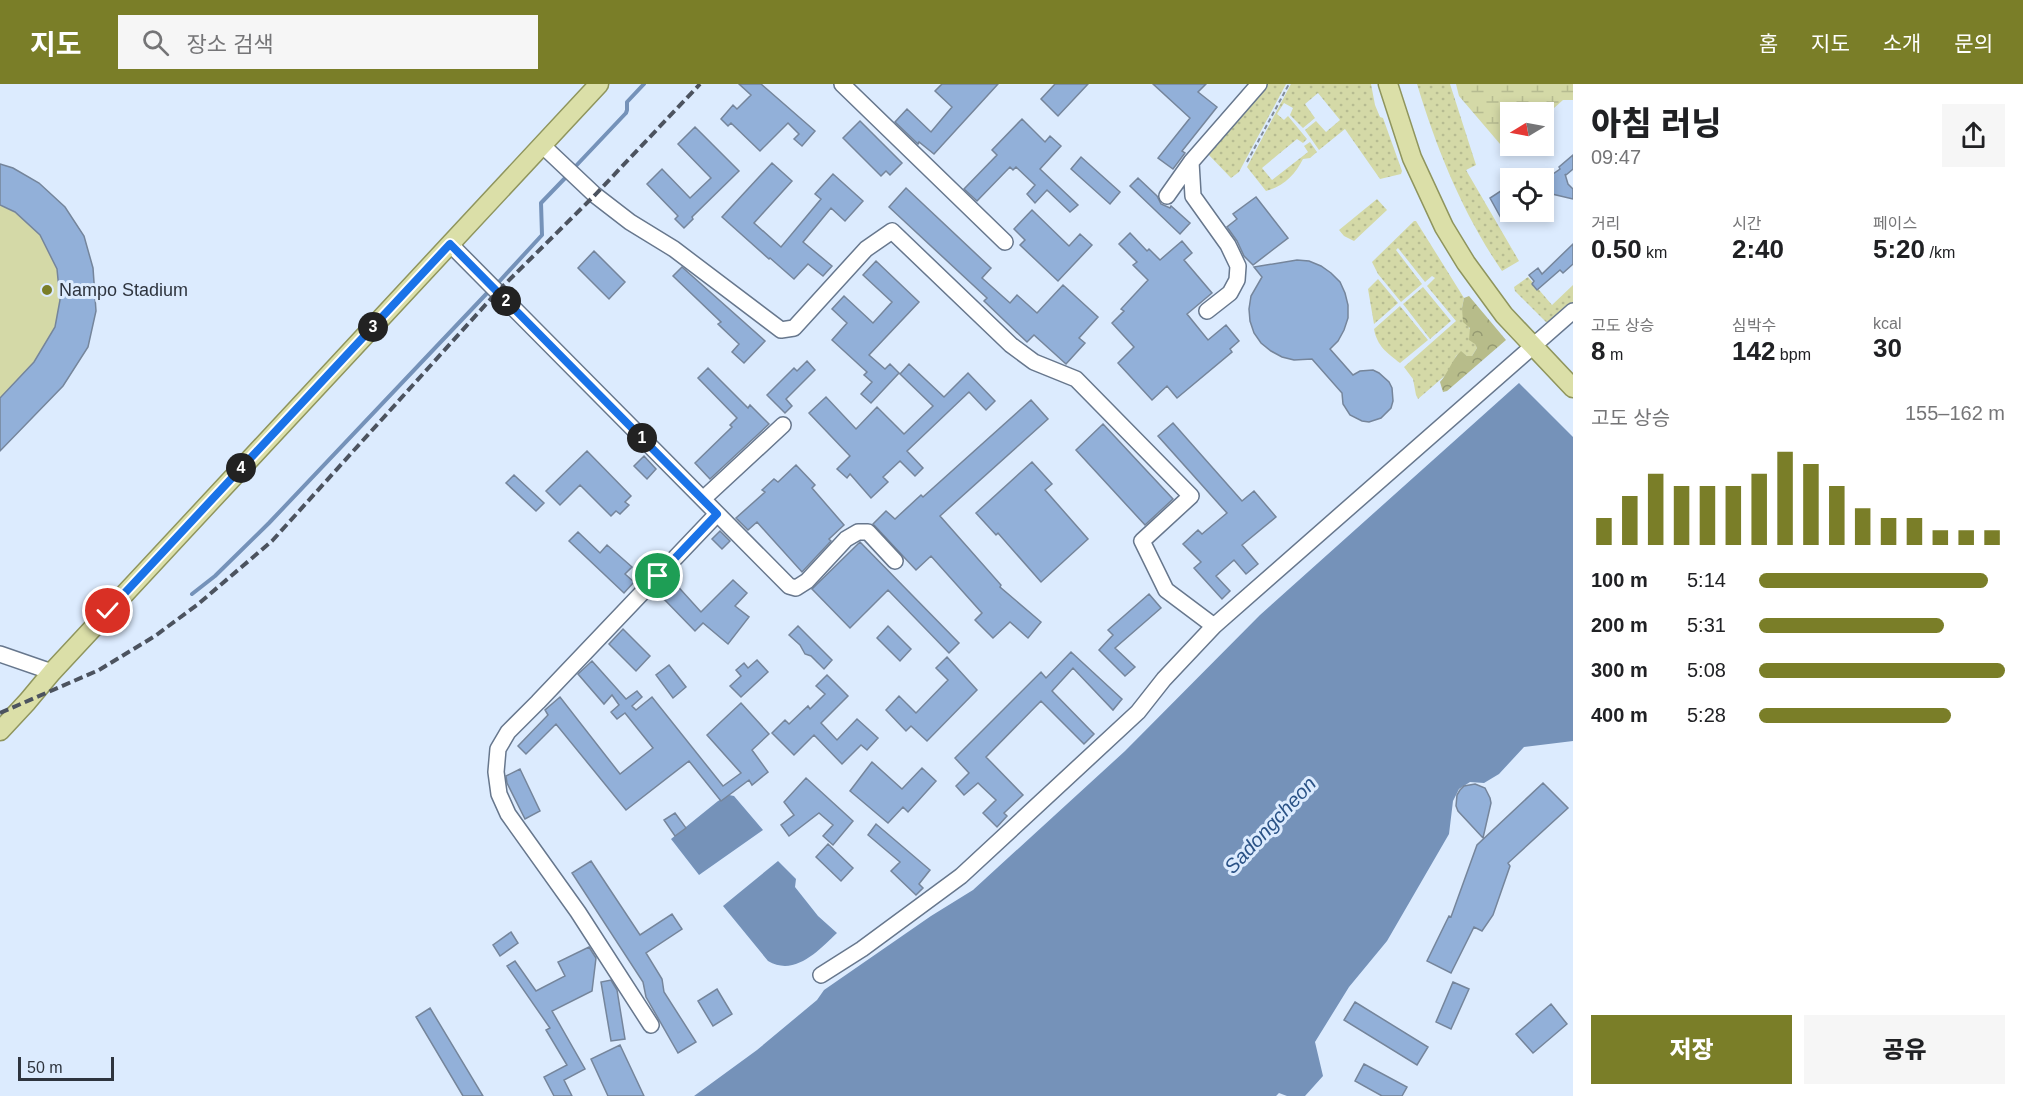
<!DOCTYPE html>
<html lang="ko">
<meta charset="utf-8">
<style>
body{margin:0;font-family:Arial,"Noto Sans KR",sans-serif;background:#f6f6f6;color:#202124;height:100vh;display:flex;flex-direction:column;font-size:22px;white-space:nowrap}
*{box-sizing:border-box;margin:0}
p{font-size:20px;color:#757577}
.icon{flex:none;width:33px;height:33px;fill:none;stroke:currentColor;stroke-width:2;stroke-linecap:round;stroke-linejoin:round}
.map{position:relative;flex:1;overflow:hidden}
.sheet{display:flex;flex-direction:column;background:#fff;width:450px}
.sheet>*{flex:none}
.needle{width:39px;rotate:260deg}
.fabs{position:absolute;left:1500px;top:18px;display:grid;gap:12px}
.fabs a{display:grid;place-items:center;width:54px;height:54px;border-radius:0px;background:#fff;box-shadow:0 3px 9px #0003;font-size:30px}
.scale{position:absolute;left:18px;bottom:15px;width:96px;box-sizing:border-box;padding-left:6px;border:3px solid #2e343e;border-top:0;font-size:16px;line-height:21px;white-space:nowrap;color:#2e343e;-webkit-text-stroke:4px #dcebfe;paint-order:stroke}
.pin{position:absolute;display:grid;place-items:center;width:51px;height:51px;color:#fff;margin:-26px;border:3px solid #fff;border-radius:50%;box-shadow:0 2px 6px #0007}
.km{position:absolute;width:30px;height:30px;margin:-15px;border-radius:50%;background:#222;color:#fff;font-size:16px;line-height:30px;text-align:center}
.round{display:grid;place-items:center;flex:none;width:63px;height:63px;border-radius:0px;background:#f6f6f6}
.headline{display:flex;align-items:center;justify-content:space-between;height:102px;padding:0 18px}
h1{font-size:33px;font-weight:800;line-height:45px}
.metrics{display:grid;grid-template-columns:repeat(3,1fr);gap:9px;height:102px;padding:6px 18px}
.metrics div{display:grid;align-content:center}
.metrics b{font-size:26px;font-weight:800}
.metrics small{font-size:16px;font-weight:400}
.metrics p{font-size:16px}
.chart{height:168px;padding:12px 18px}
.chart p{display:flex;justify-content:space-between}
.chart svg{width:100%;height:108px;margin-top:6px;stroke:#7a7e28;stroke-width:6}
.primary-button{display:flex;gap:12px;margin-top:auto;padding:12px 18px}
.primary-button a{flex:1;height:69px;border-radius:0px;background:#7a7e28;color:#fff;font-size:24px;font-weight:800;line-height:69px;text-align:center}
.primary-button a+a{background:#f6f6f6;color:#202124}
ul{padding:0 18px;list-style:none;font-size:20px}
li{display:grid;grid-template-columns:96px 72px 1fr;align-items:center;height:45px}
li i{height:15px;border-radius:8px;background:#7a7e28}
header{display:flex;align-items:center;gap:36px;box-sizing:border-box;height:84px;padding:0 30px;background:#7a7e28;color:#fff}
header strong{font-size:28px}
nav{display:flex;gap:33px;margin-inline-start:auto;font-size:21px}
.search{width:420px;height:54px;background:#f6f6f6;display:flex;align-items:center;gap:15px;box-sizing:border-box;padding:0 21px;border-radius:0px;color:#757577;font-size:22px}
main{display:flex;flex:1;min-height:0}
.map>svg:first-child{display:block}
.grass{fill:url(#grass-dots)}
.forest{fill:url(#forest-crowns)}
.wetland{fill:url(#wetland-marsh)}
.park{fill:#d4d9a7}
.water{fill:#7592b9}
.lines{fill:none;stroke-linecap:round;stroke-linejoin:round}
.stream{stroke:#7592b9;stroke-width:4}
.building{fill:#92b0d9;stroke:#75859b;stroke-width:1.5}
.minor-casing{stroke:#67778d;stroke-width:18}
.major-casing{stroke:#8f955d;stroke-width:21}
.path{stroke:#818b9a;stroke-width:2;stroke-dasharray:4.5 3;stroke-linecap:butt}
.minor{stroke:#fff;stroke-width:15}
.major{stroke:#dbdfa8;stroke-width:18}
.rail{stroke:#4c535f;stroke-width:4;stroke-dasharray:9 4.5;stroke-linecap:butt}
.route-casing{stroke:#fff;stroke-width:12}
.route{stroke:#1a73e8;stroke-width:8}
.poi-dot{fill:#7a7e28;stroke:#dcebfe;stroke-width:2}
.labels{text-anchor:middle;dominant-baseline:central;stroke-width:6;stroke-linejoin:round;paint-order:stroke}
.poi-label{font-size:18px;fill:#2e343e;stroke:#dcebfe;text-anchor:start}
.water-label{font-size:20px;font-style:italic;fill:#2a5286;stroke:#dcebfe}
</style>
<header>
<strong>지도</strong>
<div class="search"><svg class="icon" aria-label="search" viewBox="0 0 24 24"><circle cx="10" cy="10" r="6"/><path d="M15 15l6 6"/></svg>장소 검색</div>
<nav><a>홈</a><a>지도</a><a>소개</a><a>문의</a></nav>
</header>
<main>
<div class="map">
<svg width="1573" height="1012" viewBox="0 0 1573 1012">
<defs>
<pattern id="grass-dots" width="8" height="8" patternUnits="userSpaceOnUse" patternTransform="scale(1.5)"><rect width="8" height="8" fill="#d4d9a7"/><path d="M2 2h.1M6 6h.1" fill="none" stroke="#b6bb91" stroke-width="1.8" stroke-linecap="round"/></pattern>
<pattern id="forest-crowns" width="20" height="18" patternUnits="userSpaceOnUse" patternTransform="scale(1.5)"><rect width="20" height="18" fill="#b7bc8a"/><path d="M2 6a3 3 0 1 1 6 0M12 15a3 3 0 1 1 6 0" fill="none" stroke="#959a72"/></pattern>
<pattern id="wetland-marsh" width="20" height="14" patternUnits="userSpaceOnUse" patternTransform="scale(1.5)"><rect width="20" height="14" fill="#d4d9a7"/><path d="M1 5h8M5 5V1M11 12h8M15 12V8" fill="none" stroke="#b6bb91"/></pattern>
</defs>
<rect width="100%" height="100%" fill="#dcebfe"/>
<path class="grass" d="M1267,0h19l-47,88 -8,6 -24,-25z
M1291,0h80l4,21 5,12 3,1 19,53 -1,3 -21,5 -35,-50 -26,21 -14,-20 11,-9 10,11 14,-12 -22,-27 -13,11 10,14 -12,10 -13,-13 3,-7 -9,-5 -7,11 7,6 4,-4 19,23 -4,4 -6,-4 -35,29 10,12 36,-28 -4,-6 6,-4 7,10 -7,6 -7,1c-8,16 -19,27 -37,32l-19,-24z
M1417,0h33l26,81 -10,5 53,91 -17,10c-39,-57 -65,-121 -85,-187z
M1377,115l10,11 -33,31 -10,-5 -5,-6z
M1414,137h2l48,77 -2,10 15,40 -5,8h-5l-6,-4 -5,4 -8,17 -30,26 -2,-4 -3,-16 -9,-12 52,-46 -29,-35 8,-8 -3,-2 -7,6 -27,-34 -2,2 26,34 -21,18 -23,-28 -6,-12z
M1528,193l24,28 21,-20v18l-18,19h-9l-31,-31 -1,-4z
M1378,195l20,24 -24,21 -6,-35z
M1423,203l28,34 -21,18 -27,-35z
M1400,222l28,34 -28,23c-13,-10 -23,-17 -26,-34z"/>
<path class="forest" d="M1469,212l37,44 -59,51 -4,1 -3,-10c9,-10 12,-23 21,-31l6,5h5l5,-8 -2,-4 -6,-4 1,-12 -7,-6 -1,-14 2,-10z"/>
<path class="wetland" d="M1456,0h117v16h-10l-19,17v-5h-34v34h3l-7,5 -47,-55z"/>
<path class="park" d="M0,80l13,4 26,15 26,24 19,29 9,32 3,43 -8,36 -25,39 -63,65z"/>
<path class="water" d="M1519,299l54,54v304l-49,6 -25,27 -15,9 -14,-1 -11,7 -6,12 -4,33 -62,107 -38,46 -34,55 8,34 -18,20h-18l-8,-3 -3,3h-582l63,-46 60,-50 7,-10 107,-74 42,-26 152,-139 135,-136z
M729,711l5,1 29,34 -64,45 -28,-36 47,-38z
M778,777l18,18 -1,8 23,29 19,17c-18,17 -42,44 -69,28l-45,-55z"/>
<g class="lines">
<path class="stream" d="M573,85l53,-56 1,-3v-8l17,-18
M496,201l46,-50 -1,-32 27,-28
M192,510l23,-18 54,-53 221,-233"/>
</g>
<path class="building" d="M739,0h22l54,47 -13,15 -8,-7 5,-5 -11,-11 -28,28 -29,-28 -3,3 -7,-7 12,-14 4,4 14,-14z
M942,0h56l-64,70 -15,-12 -1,2 -23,-22 12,-13 24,23 21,-25 -17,-16z
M1055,0h33l-30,32 -17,-17z
M1153,0h53l-8,8 19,15 -35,44 3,2 -12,16 -15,-11 32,-40z
M1022,35l23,23 5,-6 11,10 -21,23 38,36 -8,7 -23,-22 -12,13 -8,-9 8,-9 -19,-18 -3,3 -3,-3 -33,34 -13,-12 33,-34 -5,-5z
M860,37l42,42 -12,12 -4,-4 -5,5 -38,-38z
M695,43l44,44 -47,46 1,2 -9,9 -9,-9 3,-3 -31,-32 15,-15 28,29 21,-20 -33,-34z
M1573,71v14l-7,6 -1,-1 3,10 5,5v10l-21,-5 -6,-7v-8l14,-10 -1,-2z
M1081,73l39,35 -10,12 -39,-35z
M772,79l20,18 -38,42 27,24 40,-48 -6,-5 18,-20 30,27 -18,20 -14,-13 -28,34 29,24 -9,10 -15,-12 -14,15 -24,-21 -1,1 -47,-42z
M0,80l13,4 26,15 26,24 19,29 9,32 3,43 -8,36 -25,39 -63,65v-53l34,-36 21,-35 5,-27 -3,-31 -17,-34 -25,-23 -15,-7z
M1138,94l19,18 4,8 9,4 1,-2 19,17 -10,11 -50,-48z
M1510,101v31l-5,4 -4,-2 -11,-20z
M906,104l85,80 -9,10 28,25 7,-8 20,18 26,-28 35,32 -19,21 6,5 -19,21 -32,-29 -7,7 -43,-41 3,-3 -98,-91z
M1256,113l32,41 -35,27 -9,-9 -7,-15 -10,-14 10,-8 -4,-5z
M1032,126l37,36 11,-12 12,11 -34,36 -38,-36 5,-5 -11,-11z
M1130,149l17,18 2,-2 11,11 22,-19 10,12 -8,7 28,33 -25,21 21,26 18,-15 13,16 -9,8 2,3 -55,46 -10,-12 -15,14 -34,-37 16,-16 -22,-24 12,-12 -3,-2 27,-29 -15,-15 4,-3 -18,-18z
M1573,160v20l-10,9 -3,-3 -23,20 -5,-6 2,-3 -5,-6 9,-7 4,6z
M594,167l31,31 -16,17 -31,-31z
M1297,176l12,1 12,5 10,7 9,9 5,11 3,12v13l-4,12 -6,11 -8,8 23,26 7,-4 13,-1 6,3 10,9 3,6 1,13 -2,7 -10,10 -12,4 -7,-1 -12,-6 -7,-11 -1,-11 -30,-34 -18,1 -12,-3 -11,-6 -10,-8 -7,-10 -4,-12 -1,-12 2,-13 11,-19 -8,-10z
M876,177l43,41 -50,53 16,14 5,-5 9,9 -28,30 -10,-9 11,-12 -8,-7 3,-3 -35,-32 15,-17 -15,-14 12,-13 29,27 19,-21 -29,-27z
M682,183l83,74 -21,22 -12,-11 7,-8 -21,-20 3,-2 -48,-46z
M807,277l8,9 -29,29 6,7 -7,7 -18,-18 27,-27 3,3z
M909,280l35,33 24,-24 27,28 -9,9 -17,-18 -62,59 16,17 -8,8 -15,-15 -17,16 5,5 -17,16 -21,-24 -3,4 -10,-9 13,-13 -41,-43 17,-16 30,32 21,-22 27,27 29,-28 -33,-32z
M708,284l40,40 2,-3 19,19 -59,55 -15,-16 37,-36 -2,-2 7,-7 -39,-40z
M1031,316l17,19 -108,97 61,69 -1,2 41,35 -13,16 -18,-16 -17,16 -18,-18 7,-7 -51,-57 -15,14 -43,-46 13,-13 9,8 26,-24 2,2z
M1173,339l69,78 12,-10 22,26 -34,28 16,19 -12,10 -12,-14 -18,16 14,15 -8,8 -28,-31 7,-6 -18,-18 15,-14 4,4 25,-21 -69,-77z
M1103,340l70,75 -28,26 -69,-75z
M587,367l44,45 -6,6 4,3 -9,9 -4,-3 -5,5 -31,-31 -20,20 -14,-14z
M644,372l12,13 -9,10 -13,-13z
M1032,378l20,22 -7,6 43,49 -47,43 -43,-49 -2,2 -20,-22z
M796,381l19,20 -3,3 32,37 -15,14 2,2 -29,31 -45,-50 -9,8 -12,-12 29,-26 -3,-2 12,-11 4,3z
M514,391l30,28 -8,8 -30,-28z
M720,447l10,10 -8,8 -10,-10z
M578,448l22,21 7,-8 25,22 -7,7 9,8 -10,11 -55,-52z
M860,458l99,101 -10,10 -61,-63 -38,38 -38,-39z
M733,496l14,13 -12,13 14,11 -21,27 -25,-21 -8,8 -35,-36 13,-14 28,31z
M1149,510l12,14 -46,40 20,19 -10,9 -26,-26 14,-15 -5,-5z
M798,542l34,34 -8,9 -13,-13 -6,-2 -5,-9 -11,-10z
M888,542l23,23 -11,12 -23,-23z
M623,545l27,27 -14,15 -27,-27z
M1071,568l51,47 -9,11 -40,-42 -21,23 42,43 -10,10 -43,-43 -55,56 37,38 -19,18 3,3 -10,11 -14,-14 13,-13 -18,-17 -14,12 -8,-9 13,-13 -14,-15 86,-86 5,6z
M947,573l30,33 -50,51 -16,-15 -5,5 -20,-21 13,-14 17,17 32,-33 -12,-12z
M757,576l11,12 -27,25 -11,-11 11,-10 -5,-6 8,-7 4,5z
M592,577l34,38 11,-8 5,6 -10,9 4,4 16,-13 71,89 18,-13 -34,-38 34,-32 28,31 -17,16 16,22 -16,13 -3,-5 -28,21 -32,-40 -63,49 -70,-86 -30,30 -8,-8 30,-31 -3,-5 15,-13 60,77 33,-26 -28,-35 -8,6 -6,-7 8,-7 -7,-10 -8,9 -26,-30z
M669,581l17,22 -13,11 -17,-23z
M827,591l21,21 -27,27 16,17 20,-21 21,19 -11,12 -6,-5 -19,19 -28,-29 -20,20 -22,-22 13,-13 4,4 19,-18 2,3 15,-15 -9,-8z
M872,678l30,27 20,-21 14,13 -28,31 -5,-5 -15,16 -38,-32z
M520,685l20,42 -15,8 -18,-36 -1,-7z
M806,694l47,43 -20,24 -10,-9 10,-11 -14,-12 -30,23 -8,-11 13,-10 -10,-13z
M1543,699l25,25 -60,55 2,3 -17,49 -11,16 -8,-4 -23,46 -24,-12 22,-45 2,1 26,-72z
M1475,700l10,4 5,10 1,5 -8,35 -25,-27 -2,-5 1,-11 3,-5 4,-4z
M675,729l11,15 -11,8 -11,-16z
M876,740l54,46 -11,14 4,4 -7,7 -25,-24 9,-9 -32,-27z
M828,760l25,24 -12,13 -25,-24z
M591,777l49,74 32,-21 10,15 -36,24 16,26 2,13 32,50 -18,11 -32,-56 -3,-15 -71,-109z
M511,848l7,11 -18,13 -7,-11z
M589,863l7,11 -4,33 -40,20 33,58 -21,11 8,16h-18l-10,-19 23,-12 -21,-35 4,-2 -43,-62 8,-5 21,30 29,-15 -7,-14z
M611,896l6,10 8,49 -14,2 -10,-59z
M1453,898l16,7 -18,40 -15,-7z
M717,905l15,25 -19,12 -15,-25z
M1355,918l73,45 -11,18 -73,-45z
M1551,920l16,20 -34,29 -17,-19z
M430,924l53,88h-20l-47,-79z
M620,961l24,51h-36l-17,-37z
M1364,980l43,23 -5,9h-20l-27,-15z"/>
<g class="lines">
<defs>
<path id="minor" d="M842,0l163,158
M542,61l53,50 35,27 44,27 107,81 13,-2 72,-79 26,-18 119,114 23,17 42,17 115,117 -49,45 24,49 48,36
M1191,78l2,34 35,49 10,21 -1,14 -7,13 -23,18
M1167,112l24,-34 68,-78
M450,160l339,342 7,2 11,-7 39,-42 12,-7h10l27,29
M703,415l80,-74
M0,570l52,18
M821,891l41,-26 99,-73 177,-164 26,-33 50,-53 359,-315
M651,941l-73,-113 -70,-98 -9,-20 -3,-22 2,-23 10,-17 30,-30 179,-188"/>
<path id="major" d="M1388,0l24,74 32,69 22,36 38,52 69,73
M0,647l27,-29 25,-30 547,-588"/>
</defs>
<use href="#minor" class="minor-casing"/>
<use href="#major" class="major-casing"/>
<path class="path" d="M1247,78l42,-78"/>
<use href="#minor" class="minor"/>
<use href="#major" class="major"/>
<path class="rail" d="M0,629l99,-43 56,-34 42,-31 75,-64 225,-249 98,-97 105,-111"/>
</g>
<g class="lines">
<defs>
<path id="route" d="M108,527l342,-367 267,270 -59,62"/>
</defs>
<use href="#route" class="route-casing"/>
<use href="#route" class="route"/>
</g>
<circle class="poi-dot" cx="47" cy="206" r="6"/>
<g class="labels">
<g class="poi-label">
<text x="59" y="206">Nampo Stadium</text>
</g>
<g class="water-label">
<text transform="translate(1270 741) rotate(-47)">Sadongcheon</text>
</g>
</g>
</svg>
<div class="fabs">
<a><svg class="needle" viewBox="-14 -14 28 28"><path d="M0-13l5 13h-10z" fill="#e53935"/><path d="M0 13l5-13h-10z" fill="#757577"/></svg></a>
<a><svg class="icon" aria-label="locate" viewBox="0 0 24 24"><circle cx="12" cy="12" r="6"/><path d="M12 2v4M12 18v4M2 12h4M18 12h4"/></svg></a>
</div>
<div class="scale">50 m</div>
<div class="pin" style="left:658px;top:492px;background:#1e9e55"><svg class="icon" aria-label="arrive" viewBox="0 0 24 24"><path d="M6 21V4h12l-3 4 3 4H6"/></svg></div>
<div class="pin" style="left:108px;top:527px;background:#d93025"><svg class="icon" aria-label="check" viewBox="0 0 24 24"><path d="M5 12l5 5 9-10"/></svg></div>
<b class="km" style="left:642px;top:354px">1</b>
<b class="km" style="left:506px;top:217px">2</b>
<b class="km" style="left:373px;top:243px">3</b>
<b class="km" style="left:241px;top:384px">4</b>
</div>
<section class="sheet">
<div class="headline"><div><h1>아침 러닝</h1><p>09:47</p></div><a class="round"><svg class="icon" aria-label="share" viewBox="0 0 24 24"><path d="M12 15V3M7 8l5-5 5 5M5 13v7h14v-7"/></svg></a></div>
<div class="metrics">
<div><p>거리</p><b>0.50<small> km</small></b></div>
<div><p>시간</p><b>2:40</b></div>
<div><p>페이스</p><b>5:20<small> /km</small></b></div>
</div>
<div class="metrics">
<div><p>고도 상승</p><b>8<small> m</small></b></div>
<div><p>심박수</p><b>142<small> bpm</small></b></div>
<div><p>kcal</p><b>30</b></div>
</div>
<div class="chart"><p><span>고도 상승</span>155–162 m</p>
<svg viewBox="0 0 160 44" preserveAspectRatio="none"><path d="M5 44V33M15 44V24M25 44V15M35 44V20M45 44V20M55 44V20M65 44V15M75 44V6M85 44V11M95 44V20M105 44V29M115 44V33M125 44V33M135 44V38M145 44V38M155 44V38"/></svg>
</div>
<ul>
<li><b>100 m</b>5:14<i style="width:93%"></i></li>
<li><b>200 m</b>5:31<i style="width:75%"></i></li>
<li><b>300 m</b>5:08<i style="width:100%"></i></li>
<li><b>400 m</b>5:28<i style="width:78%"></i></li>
</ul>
<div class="primary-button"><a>저장</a><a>공유</a></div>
</section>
</main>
